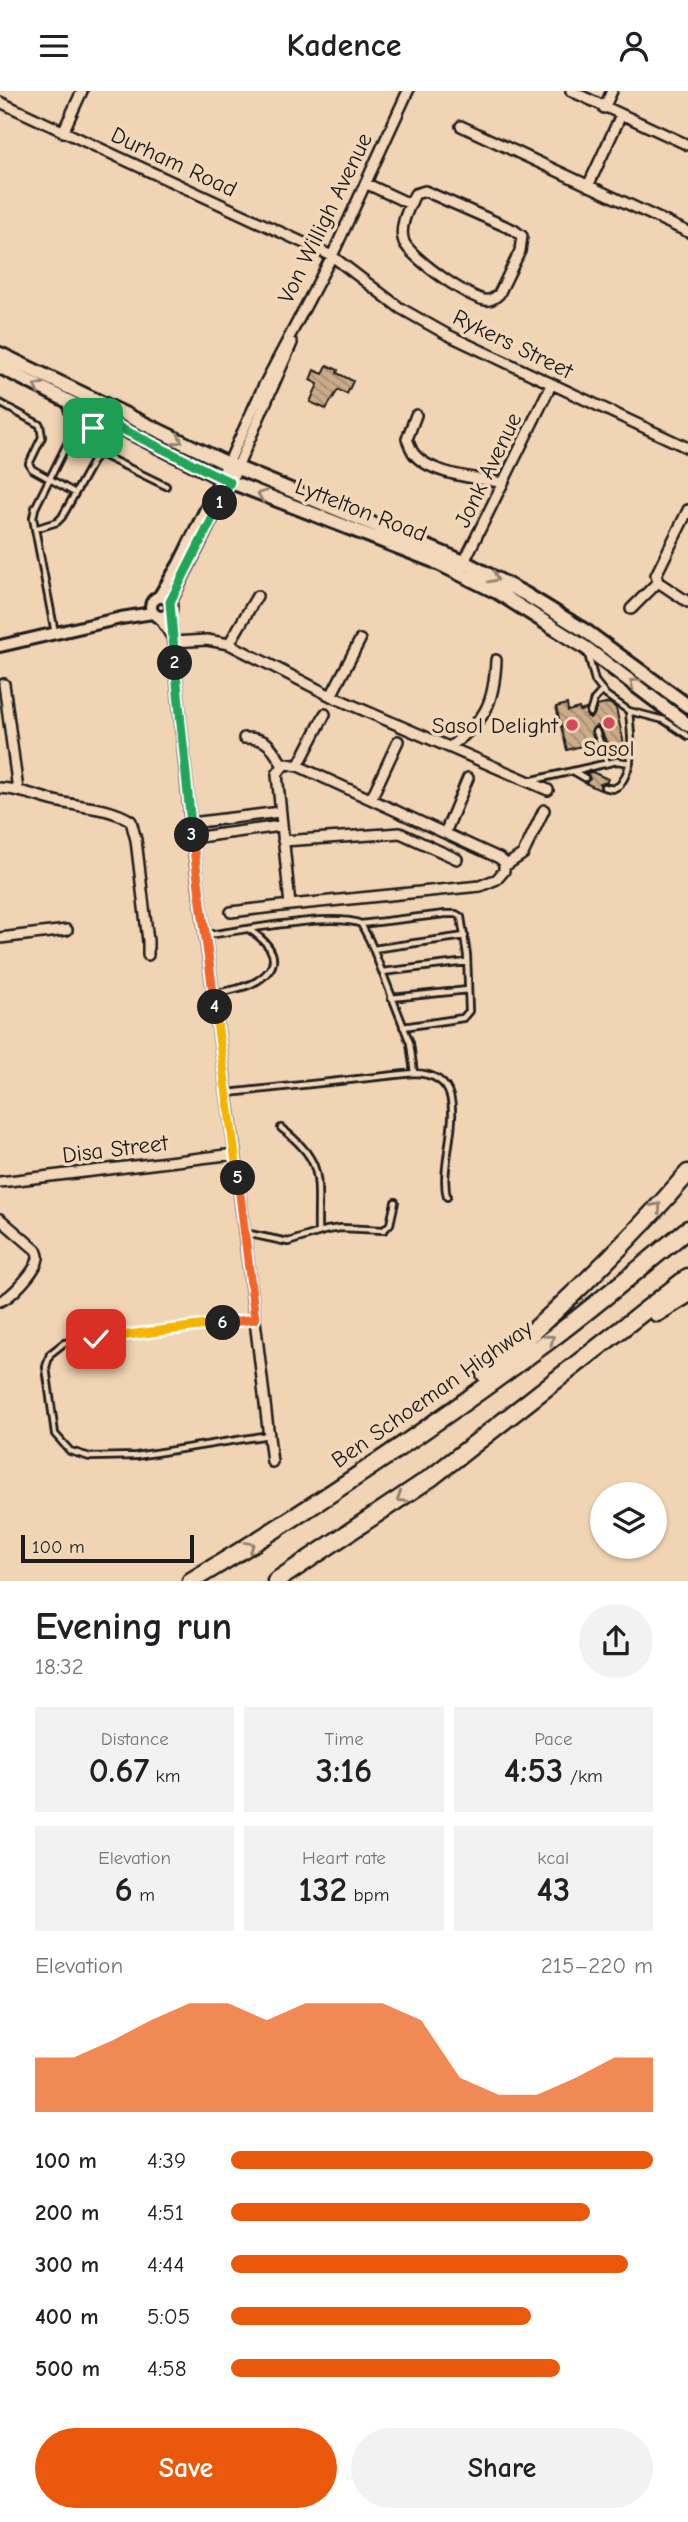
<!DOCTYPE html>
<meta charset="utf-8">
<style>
body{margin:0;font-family:"Comic Neue",sans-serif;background:#f2f2f2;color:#202124;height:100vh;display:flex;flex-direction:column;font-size:26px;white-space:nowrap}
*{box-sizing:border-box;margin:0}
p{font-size:23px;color:#757577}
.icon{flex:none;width:38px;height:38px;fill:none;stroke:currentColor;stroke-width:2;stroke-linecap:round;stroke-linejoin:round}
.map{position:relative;height:1490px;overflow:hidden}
.details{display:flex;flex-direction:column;background:#fff;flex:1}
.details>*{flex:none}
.controls{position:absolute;left:590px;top:1391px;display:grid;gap:14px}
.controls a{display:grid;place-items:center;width:77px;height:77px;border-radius:50%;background:#fff;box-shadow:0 2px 5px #0004;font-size:35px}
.scale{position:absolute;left:21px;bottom:18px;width:173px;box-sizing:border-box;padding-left:7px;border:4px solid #1c1c1c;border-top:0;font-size:19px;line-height:24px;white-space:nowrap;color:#1c1c1c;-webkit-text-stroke:5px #f2d7b9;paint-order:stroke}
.pin{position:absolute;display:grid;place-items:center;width:60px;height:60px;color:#fff;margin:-30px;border-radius:14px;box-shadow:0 4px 10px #0006}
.km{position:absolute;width:35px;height:35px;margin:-18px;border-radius:50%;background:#222;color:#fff;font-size:19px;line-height:35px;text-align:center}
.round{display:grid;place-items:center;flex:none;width:74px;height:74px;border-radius:37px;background:#f2f2f2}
.overview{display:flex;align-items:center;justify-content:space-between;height:119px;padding:0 35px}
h1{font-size:38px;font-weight:600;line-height:52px}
.metrics{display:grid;grid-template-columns:repeat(3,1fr);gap:10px;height:119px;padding:7px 35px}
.metrics div{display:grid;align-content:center;border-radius:0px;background:#f2f2f2;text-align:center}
.metrics b{font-size:35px;font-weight:600}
.metrics small{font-size:19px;font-weight:400}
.metrics p{font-size:19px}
.chart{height:196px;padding:14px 35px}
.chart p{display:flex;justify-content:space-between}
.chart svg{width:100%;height:126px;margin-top:7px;fill:#ea580c;opacity:.7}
.button{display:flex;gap:14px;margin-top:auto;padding:14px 35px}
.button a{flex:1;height:80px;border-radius:42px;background:#ea580c;color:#fff;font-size:28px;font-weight:600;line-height:80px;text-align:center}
.button a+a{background:#f2f2f2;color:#202124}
ul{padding:0 35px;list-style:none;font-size:23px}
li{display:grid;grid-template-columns:112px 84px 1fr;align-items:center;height:52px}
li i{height:18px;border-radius:9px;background:#ea580c}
header{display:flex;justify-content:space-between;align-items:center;height:91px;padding:0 35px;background:#fff;font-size:32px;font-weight:600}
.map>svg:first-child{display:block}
.building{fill:url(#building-back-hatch);stroke:#1c1c1c;stroke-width:2}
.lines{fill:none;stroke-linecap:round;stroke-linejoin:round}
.service-casing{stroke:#1c1c1c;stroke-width:10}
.minor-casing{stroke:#1c1c1c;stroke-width:14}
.tertiary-casing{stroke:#1c1c1c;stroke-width:16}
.secondary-casing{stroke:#1c1c1c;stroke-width:18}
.motorway-casing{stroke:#1c1c1c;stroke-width:21}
.service{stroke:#f2d7b9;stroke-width:4.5}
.minor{stroke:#f2d7b9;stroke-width:9}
.tertiary{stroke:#f2d7b9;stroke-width:10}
.secondary{stroke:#f2d7b9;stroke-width:12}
.motorway{stroke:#f2d7b9;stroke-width:16}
.oneway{stroke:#928372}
.split-1-casing{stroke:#fff;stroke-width:14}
.split-2-casing{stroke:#fff;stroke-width:14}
.split-3-casing{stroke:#fff;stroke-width:14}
.split-4-casing{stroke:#fff;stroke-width:14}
.split-5-casing{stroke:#fff;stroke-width:14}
.split-6-casing{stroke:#fff;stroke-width:14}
.split-7-casing{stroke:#fff;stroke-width:14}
.split-1{stroke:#22a559;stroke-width:9}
.split-2{stroke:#22a559;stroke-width:9}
.split-3{stroke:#22a559;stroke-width:9}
.split-4{stroke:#f0652b;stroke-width:9}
.split-5{stroke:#f5b400;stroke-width:9}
.split-6{stroke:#f0652b;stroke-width:9}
.split-7{stroke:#f5b400;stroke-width:9}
.poi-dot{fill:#d1495b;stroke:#f2d7b9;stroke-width:2.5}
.labels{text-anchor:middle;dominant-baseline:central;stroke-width:7;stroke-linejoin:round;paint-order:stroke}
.street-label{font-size:23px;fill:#1c1c1c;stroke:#f2d7b9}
.poi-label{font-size:23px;fill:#1c1c1c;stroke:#f2d7b9;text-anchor:end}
</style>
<header><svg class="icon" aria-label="menu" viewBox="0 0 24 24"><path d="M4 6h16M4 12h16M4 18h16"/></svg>Kadence<svg class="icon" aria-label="person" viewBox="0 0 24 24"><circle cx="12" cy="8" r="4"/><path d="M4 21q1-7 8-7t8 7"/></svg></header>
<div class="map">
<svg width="688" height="1490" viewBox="0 0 688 1490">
<defs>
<pattern id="building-back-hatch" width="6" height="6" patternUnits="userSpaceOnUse" patternTransform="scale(1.75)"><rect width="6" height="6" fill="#ccab89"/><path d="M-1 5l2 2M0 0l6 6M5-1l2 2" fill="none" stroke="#a58a6f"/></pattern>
</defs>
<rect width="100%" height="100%" fill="#f1d4b4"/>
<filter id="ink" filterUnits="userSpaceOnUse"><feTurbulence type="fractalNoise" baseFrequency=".0143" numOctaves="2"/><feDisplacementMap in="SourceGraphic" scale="14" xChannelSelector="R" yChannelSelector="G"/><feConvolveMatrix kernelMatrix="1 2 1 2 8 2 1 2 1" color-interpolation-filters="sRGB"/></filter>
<g filter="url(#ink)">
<path class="building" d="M327,274l11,5 -1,3 16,8 -6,13 -9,-4 -12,19 -16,-7 8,-18 -8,-4 4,-10 9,4z
M609,612l7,5 10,45 -16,4 -5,-18 -5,-11 -4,-2 -5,5 4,11 -28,8 -11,-43 11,-3 1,7 11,-3 1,3 6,-2v6l4,3 4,-3 3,-9z
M592,681l16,7 -2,4 -6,1v6l-15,-7 5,-4 -3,-6z"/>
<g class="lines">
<defs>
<path id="service" d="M0,312l40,22 2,12 -13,27 3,5 43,24
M71,345l22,-8h18
M35,438l22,-7 5,-5 34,-61 6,-1 64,31
M55,542l-22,-115 2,-10 36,-72v-14l-5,-17
M588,563l7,27 11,14 23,16 35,9 24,16
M590,622l4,-13 8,-9
M596,640l11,32
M573,680l12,7
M529,690l88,-20 13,2
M604,696l9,2 7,-4c16,-22 11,-49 9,-74
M361,833l84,-10h11l5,3 6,38 2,56 -6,7 -60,9
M207,844c33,-4 127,-23 154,-11l9,17 40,102 4,30
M373,858l92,-13
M382,881l85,-10
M213,903c14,-4 32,-5 44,-13 29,-18 14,-37 -7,-51
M391,907l77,-8
M228,1002l186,-20c68,2 22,83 33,124
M281,1037c45,34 36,51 37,103
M245,1142l43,9 39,-12 14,-2 43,2 6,-6 5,-22
M254,1228l-190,24 -14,11 -4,13 9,67 15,17 20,6 46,-1 133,-21"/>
<path id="minor" d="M571,0l117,54
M0,11l332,154 68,52 48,27 240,113
M604,17l8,-17
M461,35l227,106
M63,41l19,-41
M367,93l43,20
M588,95l33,-71
M425,100l89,39 8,6 -2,15 -21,43c-3,3 -5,5 -10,6 -15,3 -78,-42 -85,-58 -6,-15 5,-35 11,-48z
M416,324l-9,24c2,4 4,11 7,15 17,21 64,24 89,29
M228,373l35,-77 69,-131 76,-165
M237,377l55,-125
M688,419l-32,65 2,7 30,20
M462,475l89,-181
M631,518l27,-27
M170,521l22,226 43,316 37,308
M159,526l13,20
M173,551l34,-2 22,4 102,52 217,94
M229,553l28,-48
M4,593l14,106
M331,605l29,-56
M244,647c25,0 27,8 39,28
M451,655c35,-27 43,-42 45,-86
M287,673l11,2 201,92 5,4v9l-7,8 -17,7 -190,19 -13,-131 6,-8z
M298,675l27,-52
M0,697c19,1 36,8 55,13 24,6 55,6 76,20l5,19 12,101v14
M371,708l27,-58
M191,732l89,-11
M445,742l23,-55
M192,747l89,-12
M283,750l117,-8 57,26
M505,775l18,-12 21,-44
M231,821l59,-7
M0,847l67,-8
M0,1091l235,-28
M0,1128l36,31c2,5 3,6 1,12 -4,11 -26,36 -37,39"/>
<path id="tertiary" d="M151 516a10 10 0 1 1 20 0a10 10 0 1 1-20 0Z
M159,506l20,-33 49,-100
M170,511l67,-134
M0,555l121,-28 31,-5"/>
<path id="secondary" d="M0,263l228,110 236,98 61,32 62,38 101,74
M0,276l221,111 213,83 63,31 89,56 102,77"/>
<path id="motorway" d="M657,1222l31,-19
M485,1283c72,-62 141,-129 203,-201
M191,1490c123,-73 241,-154 356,-239 48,-36 94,-75 141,-113
M276,1490l156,-104 256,-200"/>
</defs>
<use href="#service" class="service-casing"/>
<use href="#minor" class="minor-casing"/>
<use href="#tertiary" class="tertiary-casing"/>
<use href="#secondary" class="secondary-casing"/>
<use href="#motorway" class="motorway-casing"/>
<use href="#service" class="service"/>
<use href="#minor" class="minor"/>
<use href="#tertiary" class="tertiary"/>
<use href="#secondary" class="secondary"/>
<use href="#motorway" class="motorway"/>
</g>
<defs><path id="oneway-chevron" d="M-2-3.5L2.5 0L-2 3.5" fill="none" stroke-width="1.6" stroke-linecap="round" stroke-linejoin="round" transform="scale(1.75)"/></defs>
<g class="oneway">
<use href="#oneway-chevron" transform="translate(38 296) rotate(-153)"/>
<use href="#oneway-chevron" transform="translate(178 349) rotate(26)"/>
<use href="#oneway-chevron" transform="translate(262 404) rotate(-159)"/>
<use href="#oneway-chevron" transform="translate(494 487) rotate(27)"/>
<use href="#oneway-chevron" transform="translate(634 592) rotate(-143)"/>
<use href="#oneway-chevron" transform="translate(657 1116) rotate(-48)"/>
<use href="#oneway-chevron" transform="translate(550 1248) rotate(-37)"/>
<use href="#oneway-chevron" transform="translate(401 1407) rotate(147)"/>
<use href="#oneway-chevron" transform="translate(250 1455) rotate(-30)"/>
</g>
</g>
<g class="lines" filter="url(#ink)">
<defs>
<path id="split-1" d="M93,337h27l110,54 -10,21"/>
<path id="split-2" d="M175,572l-5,-61 50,-99"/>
<path id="split-3" d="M175,572l17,172"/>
<path id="split-4" d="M192,744l23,172"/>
<path id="split-5" d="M215,916l23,171"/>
<path id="split-6" d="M223,1232l32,-4 -17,-141"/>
<path id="split-7" d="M96,1248l127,-16"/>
</defs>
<use href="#split-1" class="split-1-casing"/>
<use href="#split-2" class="split-2-casing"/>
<use href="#split-3" class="split-3-casing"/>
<use href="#split-4" class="split-4-casing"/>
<use href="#split-5" class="split-5-casing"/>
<use href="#split-6" class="split-6-casing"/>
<use href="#split-7" class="split-7-casing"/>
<use href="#split-1" class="split-1"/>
<use href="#split-2" class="split-2"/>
<use href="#split-3" class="split-3"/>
<use href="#split-4" class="split-4"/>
<use href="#split-5" class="split-5"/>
<use href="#split-6" class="split-6"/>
<use href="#split-7" class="split-7"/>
</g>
<g class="poi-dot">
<circle cx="609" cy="632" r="7"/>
<circle cx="572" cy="634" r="7"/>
</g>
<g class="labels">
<g class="street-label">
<text transform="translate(174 71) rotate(25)">Durham Road</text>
<text transform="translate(325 127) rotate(-64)">Von Willigh Avenue</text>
<text transform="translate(513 253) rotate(26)">Rykers Street</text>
<text transform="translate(488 379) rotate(-64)">Jonk Avenue</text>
<text transform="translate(361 419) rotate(21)">Lyttelton Road</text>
<text transform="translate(115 1058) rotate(-7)">Disa Street</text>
<text transform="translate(432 1303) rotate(-35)">Ben Schoeman Highway</text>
</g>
<g class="poi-label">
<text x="558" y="634">Sasol Delight</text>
<text x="609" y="657" text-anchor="middle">Sasol</text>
</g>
</g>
</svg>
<div class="controls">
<a><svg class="icon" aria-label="layers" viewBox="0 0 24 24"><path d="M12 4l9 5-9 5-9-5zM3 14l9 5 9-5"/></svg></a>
</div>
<div class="scale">100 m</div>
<div class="pin" style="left:93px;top:337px;background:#1e9e55"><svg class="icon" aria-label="arrive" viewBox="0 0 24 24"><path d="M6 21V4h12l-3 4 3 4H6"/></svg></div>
<div class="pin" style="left:96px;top:1248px;background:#d93025"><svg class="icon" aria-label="check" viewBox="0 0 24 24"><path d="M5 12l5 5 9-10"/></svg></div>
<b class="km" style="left:220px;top:412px">1</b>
<b class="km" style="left:175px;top:572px">2</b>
<b class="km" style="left:192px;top:744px">3</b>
<b class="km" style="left:215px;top:916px">4</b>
<b class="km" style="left:238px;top:1087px">5</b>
<b class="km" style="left:223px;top:1232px">6</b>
</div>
<section class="details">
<div class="overview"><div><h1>Evening run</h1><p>18:32</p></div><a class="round"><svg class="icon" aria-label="share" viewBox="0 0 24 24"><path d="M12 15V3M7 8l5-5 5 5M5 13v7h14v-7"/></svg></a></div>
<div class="metrics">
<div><p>Distance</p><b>0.67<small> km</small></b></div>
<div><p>Time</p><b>3:16</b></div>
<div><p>Pace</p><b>4:53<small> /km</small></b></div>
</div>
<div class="metrics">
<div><p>Elevation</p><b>6<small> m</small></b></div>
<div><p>Heart rate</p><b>132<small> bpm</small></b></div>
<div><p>kcal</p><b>43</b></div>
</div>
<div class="chart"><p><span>Elevation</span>215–220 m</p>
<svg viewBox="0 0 160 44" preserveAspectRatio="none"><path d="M0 44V25L10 25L20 19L30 12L40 6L50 6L60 12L70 6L80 6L90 6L100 12L110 32L120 38L130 38L140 32L150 25L160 25V44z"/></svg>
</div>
<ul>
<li><b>100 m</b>4:39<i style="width:100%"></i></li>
<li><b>200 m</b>4:51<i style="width:85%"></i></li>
<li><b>300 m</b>4:44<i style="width:94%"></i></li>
<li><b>400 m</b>5:05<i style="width:71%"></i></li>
<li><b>500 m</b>4:58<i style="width:78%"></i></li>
</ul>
<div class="button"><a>Save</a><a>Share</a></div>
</section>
